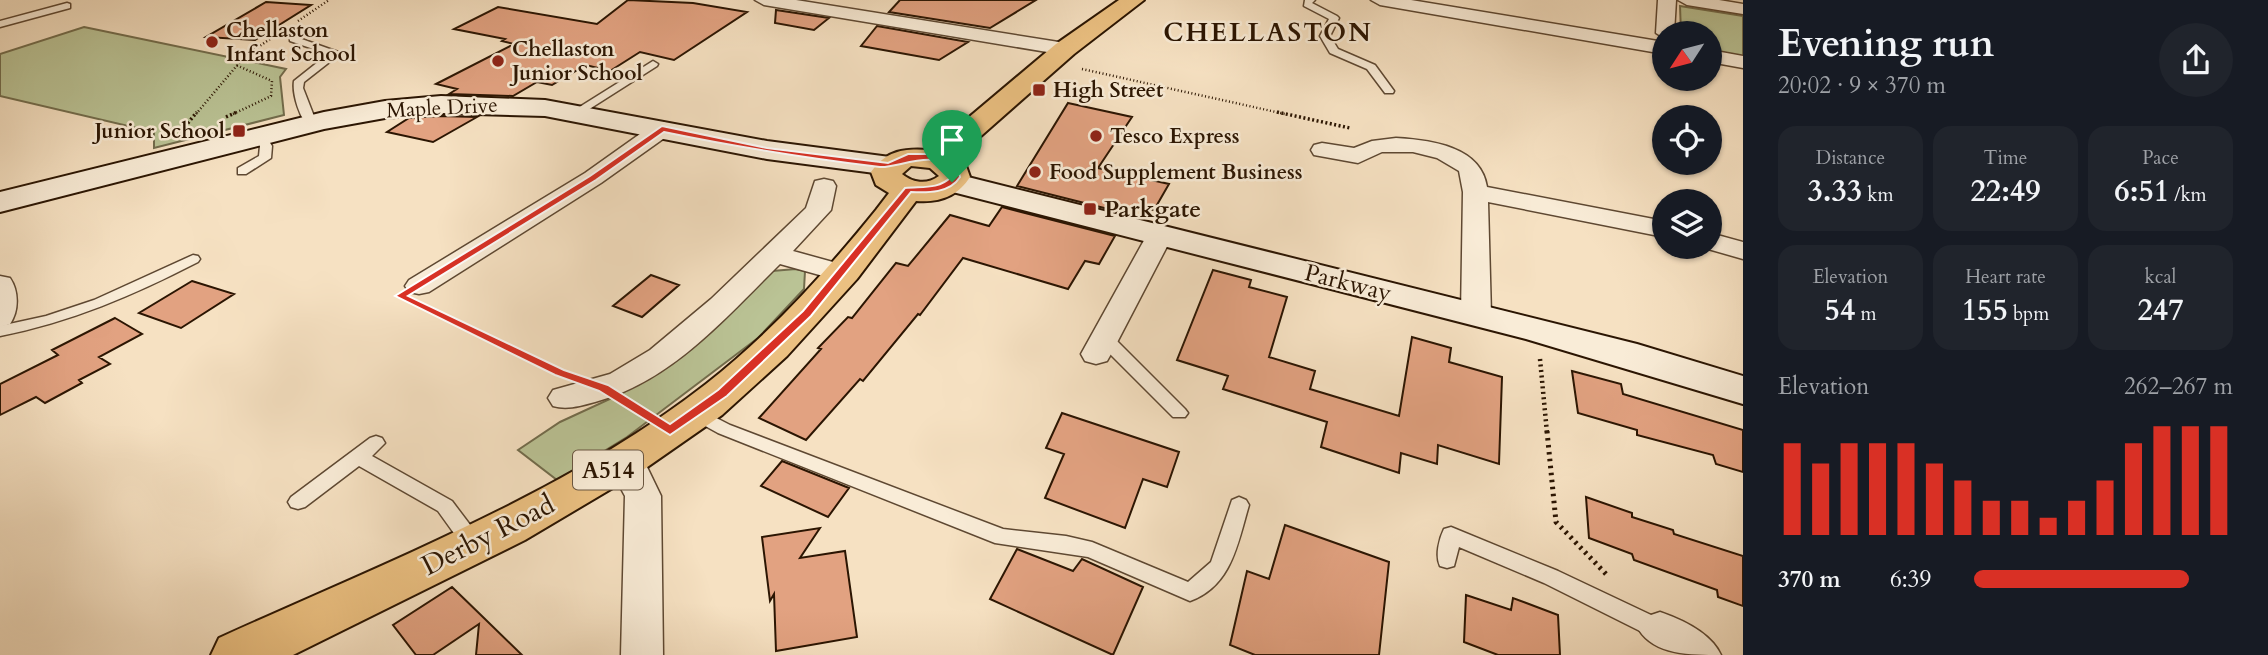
<!DOCTYPE html>
<meta charset="utf-8">
<style>
body{margin:0;font-family:Cardo,serif;background:#20242c;color:#f1f3f6;height:100vh;display:flex;flex-direction:column;font-size:26px;white-space:nowrap}
*{box-sizing:border-box;margin:0}
p{font-size:23px;color:#9ea1a6}
.icon{flex:none;width:38px;height:38px;fill:none;stroke:currentColor;stroke-width:2;stroke-linecap:round;stroke-linejoin:round}
.map{position:relative;flex:1;overflow:hidden}
.side{display:flex;flex-direction:column;background:#171b24;width:525px}
.side>*{flex:none}
.needle{width:46px;rotate:234deg}
.tools{position:absolute;left:1652px;top:21px;display:grid;gap:14px}
.tools a{display:grid;place-items:center;width:70px;height:70px;border-radius:50%;background:#171b24;box-shadow:0 2px 5px #0004;font-size:35px}
.pin{position:absolute;display:grid;place-items:center;width:60px;height:60px;color:#fff;margin:-72px -30px;border-radius:50% 50% 50% 0;rotate:-45deg;box-shadow:0 0 7px #0007}
.pin .icon{rotate:45deg}
.round{display:grid;place-items:center;flex:none;width:74px;height:74px;border-radius:37px;background:#20242c}
.headline{display:flex;align-items:center;justify-content:space-between;height:119px;padding:0 35px}
h1{font-size:38px;font-weight:700;line-height:52px}
.figures{display:grid;grid-template-columns:repeat(3,1fr);gap:10px;height:119px;padding:7px 35px}
.figures div{display:grid;align-content:center;border-radius:18px;background:#20242c;text-align:center}
.figures b{font-size:30px;font-weight:700}
.figures small{font-size:19px;font-weight:400}
.figures p{font-size:19px}
.chart{height:196px;padding:14px 35px}
.chart p{display:flex;justify-content:space-between}
.chart svg{width:100%;height:126px;margin-top:7px;stroke:#d93025;stroke-width:6}
ul{padding:0 35px;list-style:none;font-size:23px}
li{display:grid;grid-template-columns:112px 84px 1fr;align-items:center;height:52px}
li i{height:18px;border-radius:9px;background:#d93025}
main{display:flex;flex:1;min-height:0}
.map>svg:first-child{display:block}
.green{fill:#bac395;stroke:#726c4c;stroke-width:2}
.building{fill:#e2a281;stroke:#2b1502;stroke-width:2}
.lines{fill:none;stroke-linecap:round;stroke-linejoin:round}
.lane-casing{stroke:#5e4832;stroke-width:3}
.street-casing{stroke:#5e4832;stroke-width:3}
.secondary-casing{stroke:#2b1502;stroke-width:4}
.primary-casing{stroke:#2b1502;stroke-width:4}
.path-far3{stroke:#2b1502;stroke-width:2.5;stroke-dasharray:1 2.5;stroke-linecap:butt}
.path-far2{stroke:#2b1502;stroke-width:3.5;stroke-dasharray:2 2.5;stroke-linecap:butt}
.path-far1{stroke:#2b1502;stroke-width:4.5;stroke-dasharray:2 3.5;stroke-linecap:butt}
.path{stroke:#2b1502;stroke-width:5;stroke-dasharray:2.5 4.5;stroke-linecap:butt}
.lane{fill:#f9ecd7;fill-rule:evenodd}
.street{fill:#f9ecd7;fill-rule:evenodd}
.secondary{fill:#f9ecd7;fill-rule:evenodd}
.primary{fill:#ebc081;fill-rule:evenodd}
.route{fill:#d93025;stroke:#fff;stroke-width:2;fill-rule:evenodd}
.poi-dot{fill:#8f2418;stroke:#f9ecd7;stroke-width:2.5}
.labels{text-anchor:middle;dominant-baseline:central;stroke-width:5;stroke-linejoin:round;paint-order:stroke}
.far-poi-label{font-size:21px;font-weight:bold;fill:#2b1502;stroke:#f9ecd7;text-anchor:start}
.far-street-label{font-size:21px;fill:#2b1502;stroke:#f9ecd7}
.shield{fill:#f9ecd7;stroke:#695642;stroke-width:2}
.shield-label{font-size:23px;font-weight:bold;fill:#2b1502}
.poi-label{font-size:24px;font-weight:bold;fill:#2b1502;stroke:#f9ecd7;text-anchor:start}
.street-label{font-size:24px;fill:#2b1502;stroke:#f9ecd7}
.far-district-label{font-size:26px;font-weight:bold;letter-spacing:2px;fill:#2b1502;stroke:#f9ecd7}
.near-street-label{font-size:28px;fill:#2b1502;stroke:#f9ecd7}
</style>
<main>
<div class="map">
<svg width="1743" height="655" viewBox="0 0 1743 655">
<rect width="100%" height="100%" fill="#f6e1c2"/>
<filter id="stains"><feTurbulence type="fractalNoise" baseFrequency=".00286" numOctaves="4"/><feColorMatrix values="0 0 0 0 .2 0 0 0 0 .09 0 0 0 0 .02 0 0 0 .5 -.17"/></filter>
<radialGradient id="worn" r=".72"><stop offset=".6" stop-color="#630" stop-opacity="0"/><stop offset="1" stop-color="#630" stop-opacity=".3"/></radialGradient>
<path class="green" d="M1680,6l63,10v43l-33,-6v-20h-29z
M84,27l202,42 -6,8 4,38 -130,33v-16l-154,-36v-42z
M796,269l9,2 -1,18 -46,49 -131,99 -70,43 -39,-30 42,-28 63,-29 117,-93 32,-29z"/>
<path class="building" d="M628,0l65,3 54,9 -73,48 -34,-8 -30,19 -24,-6 -34,20 -15,-3 -24,14 -64,-2 8,-5 -21,-5 78,-40 -12,-3 3,-2 -51,-10 44,-22 99,17z
M900,0h136l-46,28 -101,-16z
M266,2l45,3 -56,35 -49,-3z
M776,10l53,8 -15,12 -39,-7z
M877,26l91,16 -29,18 -78,-14z
M1068,103l64,14 -34,51 71,16 -15,26 -21,-5 -5,9 -111,-28z
M441,116l36,1 -44,25 -46,-10 22,-14z
M1002,207l113,29 -16,28 -14,-3 -17,28 -105,-31 -43,57 -2,-1 -55,67 -3,-2 -54,61 -47,-22 62,-69 -3,-1 30,-31 4,1 44,-55 12,3 42,-51 39,11z
M1213,270l38,10 -2,7 38,10 -18,60 46,14 -5,18 89,27 13,-79 39,11 -2,14 53,15 -3,87 -61,-19 -1,19 -36,-11 -2,20 -78,-26 6,-25 -104,-33 5,-13 -51,-16z
M651,275l28,10 -37,32 -29,-11z
M192,281l42,13 -53,34 -42,-15z
M115,318l27,16 -43,23 11,7 -31,16 3,3 -37,20 -9,-6 -36,18v-31l58,-29 -6,-5z
M1572,371l49,13 2,10 120,36v42l-27,-8 -3,-9 -76,-20v-5l-59,-17z
M1062,413l117,39 -12,35 -24,-8 -18,49 -80,-30 19,-44 -18,-6z
M782,461l67,27 -21,29 -67,-31z
M1586,497l46,16v4l41,13 1,4 69,22v50l-25,-9 -1,-7 -83,-30 -2,-6 -43,-16z
M1285,525l104,37 -10,93h-124l-25,-10 17,-74 22,8z
M820,528l-20,30 45,-7 12,86 -81,14 -2,-57 -4,7 -8,-64z
M1017,549l56,22 9,-12 61,28 -30,68 -123,-56z
M452,587l34,33 36,35h-46l3,-31 -46,31h-17l-23,-30z
M1466,595l45,15 2,-12 45,17 2,40h-62l-34,-13z"/>
<g class="lines">
<defs>
<path id="lane" d="M1305,0h10l-3,3 25,13 2,2 -9,18 8,13 37,16 19,26 -1,2h-8l-18,-24 -37,-16 -10,-17 9,-17 -25,-13z
M67,3l3,1v4l-70,19v-6z
M290,37h6l45,16 -37,29 -1,6 14,36 -2,2 -4,1c-11,-5 -19,-34 -17,-46l34,-27 -38,-13z
M653,61l5,3 -1,2 -77,49 -10,-2z
M260,132l4,1 8,13 -1,12 -25,16h-8v-6l21,-12 1,-10 -6,-10z
M193,255l5,1 2,3 -2,3c-64,33 -127,60 -198,74v-10l46,-10 48,-16z
M1104,333l6,1 75,75 3,4 -3,4h-12l-75,-75 -2,-4z
M695,407l35,18 273,104 63,7 26,6 96,40 23,-20 21,-62 7,-3 7,3 3,5c-11,37 -17,81 -59,96l-102,-44 -93,-14 -277,-110 -29,-16 -3,-4 3,-4z
M376,436l6,2 3,5 -13,13 80,45 28,37 3,6 -3,6 -7,2 -7,-2 -28,-39 -79,-45 -54,41 -7,2 -7,-2 -3,-5 3,-5 79,-59z
M1451,527l107,44 110,52 3,7 -3,7 -8,3 -8,-3 -108,-54 -85,-36 -5,19 -7,2 -7,-2c-5,-10 -1,-27 4,-37z"/>
<path id="street" d="M755,0h41l269,43 9,6 -9,6 -301,-50z
M1371,0h40l253,42v12l-284,-49z
M1658,0h18l-2,33h-10v5l-8,-5z
M1678,0h41l24,4v10l-56,-9z
M1710,50l33,6v12l-33,-6z
M662,122l8,2 3,5 -3,5 -69,49 -172,109 -10,2 -10,-2 -4,-6 4,-6 176,-107 69,-49z
M1396,138c34,2 85,8 91,49l177,34v16l-176,-35 3,113 -5,6 -10,3 -10,-3 -5,-6 2,-123 -4,-21 -22,-13 -24,-6h-31l-24,11 -44,-8 -3,-5 3,-5 8,-2 32,5 18,-7z
M824,179l9,2 3,5 -5,24 -38,41 58,16 4,6 -4,6 -10,2 -61,-17c-55,54 -108,117 -185,138 -15,4 -28,8 -42,4l-5,-8 5,-8 57,-16 40,-24 61,-51 95,-91 9,-27z
M1160,227l9,2 4,6 -62,119 -4,7 -11,3 -11,-3 -4,-7 66,-119 4,-6z
M1710,233l33,9v17l-42,-12h9z
M0,276l10,2c9,13 9,33 0,46l-10,3z
M623,448l12,4 12,15 14,29 2,159h-42l4,-159 -19,-35 5,-9z
M1660,612c23,8 51,21 61,43 -31,0 -66,0 -82,-25l6,-13z"/>
<path id="secondary" d="M441,96l104,4 222,41 123,16 11,3 4,6 -4,6 -11,3 -123,-16 -222,-43 -104,-3 -56,5 -61,11 -324,83v-20l324,-80 61,-11z
M952,173l685,171 106,32v28l-217,-65 -585,-150 -5,-7 5,-7z"/>
<path id="primary" d="M1119,0h25l-70,54 -118,104 9,5 5,14c-12,19 -31,26 -54,24l-59,78 -70,77 -65,59 -79,55 -118,70 -232,115h-82l8,-17c160,-73 348,-145 487,-254 64,-50 119,-111 170,-174l13,-17 -13,-8 -5,-13c15,-22 34,-24 59,-22l126,-106zM911,166l19,2 9,8c-12,9 -26,7 -37,-2z"/>
</defs>
<use href="#lane" class="lane-casing"/>
<use href="#street" class="street-casing"/>
<use href="#secondary" class="secondary-casing"/>
<use href="#primary" class="primary-casing"/>
<path class="path-far3" d="M298,21l31,-21
M1082,69l203,45
M196,114l49,-58 28,-19
M233,114l38,-18 1,-15 -36,-16"/>
<path class="path-far2" d="M1277,112l73,16
M226,117l11,-5
M182,130l15,-18"/>
<path class="path-far1" d="M427,309l131,63
M1540,359l7,74"/>
<path class="path" d="M1547,431l9,91 50,52"/>
<use href="#lane" class="lane"/>
<use href="#street" class="street"/>
<use href="#secondary" class="secondary"/>
<use href="#primary" class="primary"/>
</g>
<path class="route" d="M662,126l105,22 121,15 20,-9h21l21,7 8,8 2,8c-10,16 -32,16 -49,15l-100,124 -84,80 -57,39 -71,-44 -44,-16 -160,-79 195,-120zM664,132c72,15 143,26 216,35 17,2 65,-23 71,10 -13,13 -30,9 -46,11l-102,123 -85,79 -48,34 -62,-39 -44,-15 -156,-74 188,-116z"/>
<g class="poi-dot">
<circle cx="212" cy="42" r="7"/>
<circle cx="498" cy="61" r="7"/>
<rect x="1032" y="83" width="14" height="14" rx="3.5"/>
<rect x="232" y="124" width="14" height="14" rx="3.5"/>
<circle cx="1096" cy="136" r="7"/>
<circle cx="1035" cy="172" r="7"/>
<rect x="1083" y="202" width="14" height="14" rx="3.5"/>
</g>
<g class="labels">
<g class="far-poi-label">
<text x="226" y="30">Chellaston<tspan x="226" dy="24">Infant School</tspan></text>
<text x="512" y="49">Chellaston<tspan x="512" dy="24">Junior School</tspan></text>
<text x="1053" y="90">High Street</text>
<text x="225" y="131" text-anchor="end">Junior School</text>
<text x="1110" y="136">Tesco Express</text>
<text x="1049" y="172">Food Supplement Business</text>
</g>
<g class="far-street-label">
<text transform="translate(442 108) rotate(-3)">Maple Drive</text>
</g>
<rect class="shield" x="573" y="450.5" width="70" height="39" rx="5"/>
<g class="shield-label">
<text x="608" y="470">A514</text>
</g>
<g class="poi-label">
<text x="1104" y="209">Parkgate</text>
</g>
<g class="street-label">
<text transform="translate(1348 283) rotate(14)">Parkway</text>
</g>
<g class="far-district-label">
<text x="1268" y="32">CHELLASTON</text>
</g>
<g class="near-street-label">
<text transform="translate(488 535) rotate(-27)">Derby Road</text>
</g>
</g>
<rect width="100%" height="100%" filter="url(#stains)"/>
<rect width="100%" height="100%" fill="url(#worn)"/>
</svg>
<div class="tools">
<a><svg class="needle" viewBox="-14 -14 28 28"><path d="M0-13l5 13h-10z" fill="#e53935"/><path d="M0 13l5-13h-10z" fill="#9ea1a6"/></svg></a>
<a><svg class="icon" aria-label="locate" viewBox="0 0 24 24"><circle cx="12" cy="12" r="6"/><path d="M12 2v4M12 18v4M2 12h4M18 12h4"/></svg></a>
<a><svg class="icon" aria-label="layers" viewBox="0 0 24 24"><path d="M12 4l9 5-9 5-9-5zM3 14l9 5 9-5"/></svg></a>
</div>
<div class="pin" style="left:952px;top:182px;background:#1e9e55"><svg class="icon" aria-label="arrive" viewBox="0 0 24 24"><path d="M6 21V4h12l-3 4 3 4H6"/></svg></div>
</div>
<section class="side">
<div class="headline"><div><h1>Evening run</h1><p>20:02 · 9 × 370 m</p></div><a class="round"><svg class="icon" aria-label="share" viewBox="0 0 24 24"><path d="M12 15V3M7 8l5-5 5 5M5 13v7h14v-7"/></svg></a></div>
<div class="figures">
<div><p>Distance</p><b>3.33<small> km</small></b></div>
<div><p>Time</p><b>22:49</b></div>
<div><p>Pace</p><b>6:51<small> /km</small></b></div>
</div>
<div class="figures">
<div><p>Elevation</p><b>54<small> m</small></b></div>
<div><p>Heart rate</p><b>155<small> bpm</small></b></div>
<div><p>kcal</p><b>247</b></div>
</div>
<div class="chart"><p><span>Elevation</span>262–267 m</p>
<svg viewBox="0 0 160 44" preserveAspectRatio="none"><path d="M5 44V12M15 44V19M25 44V12M35 44V12M45 44V12M55 44V19M65 44V25M75 44V32M85 44V32M95 44V38M105 44V32M115 44V25M125 44V12M135 44V6M145 44V6M155 44V6"/></svg>
</div>
<ul>
<li><b>370 m</b>6:39<i style="width:83%"></i></li>
</ul>
</section>
</main>
